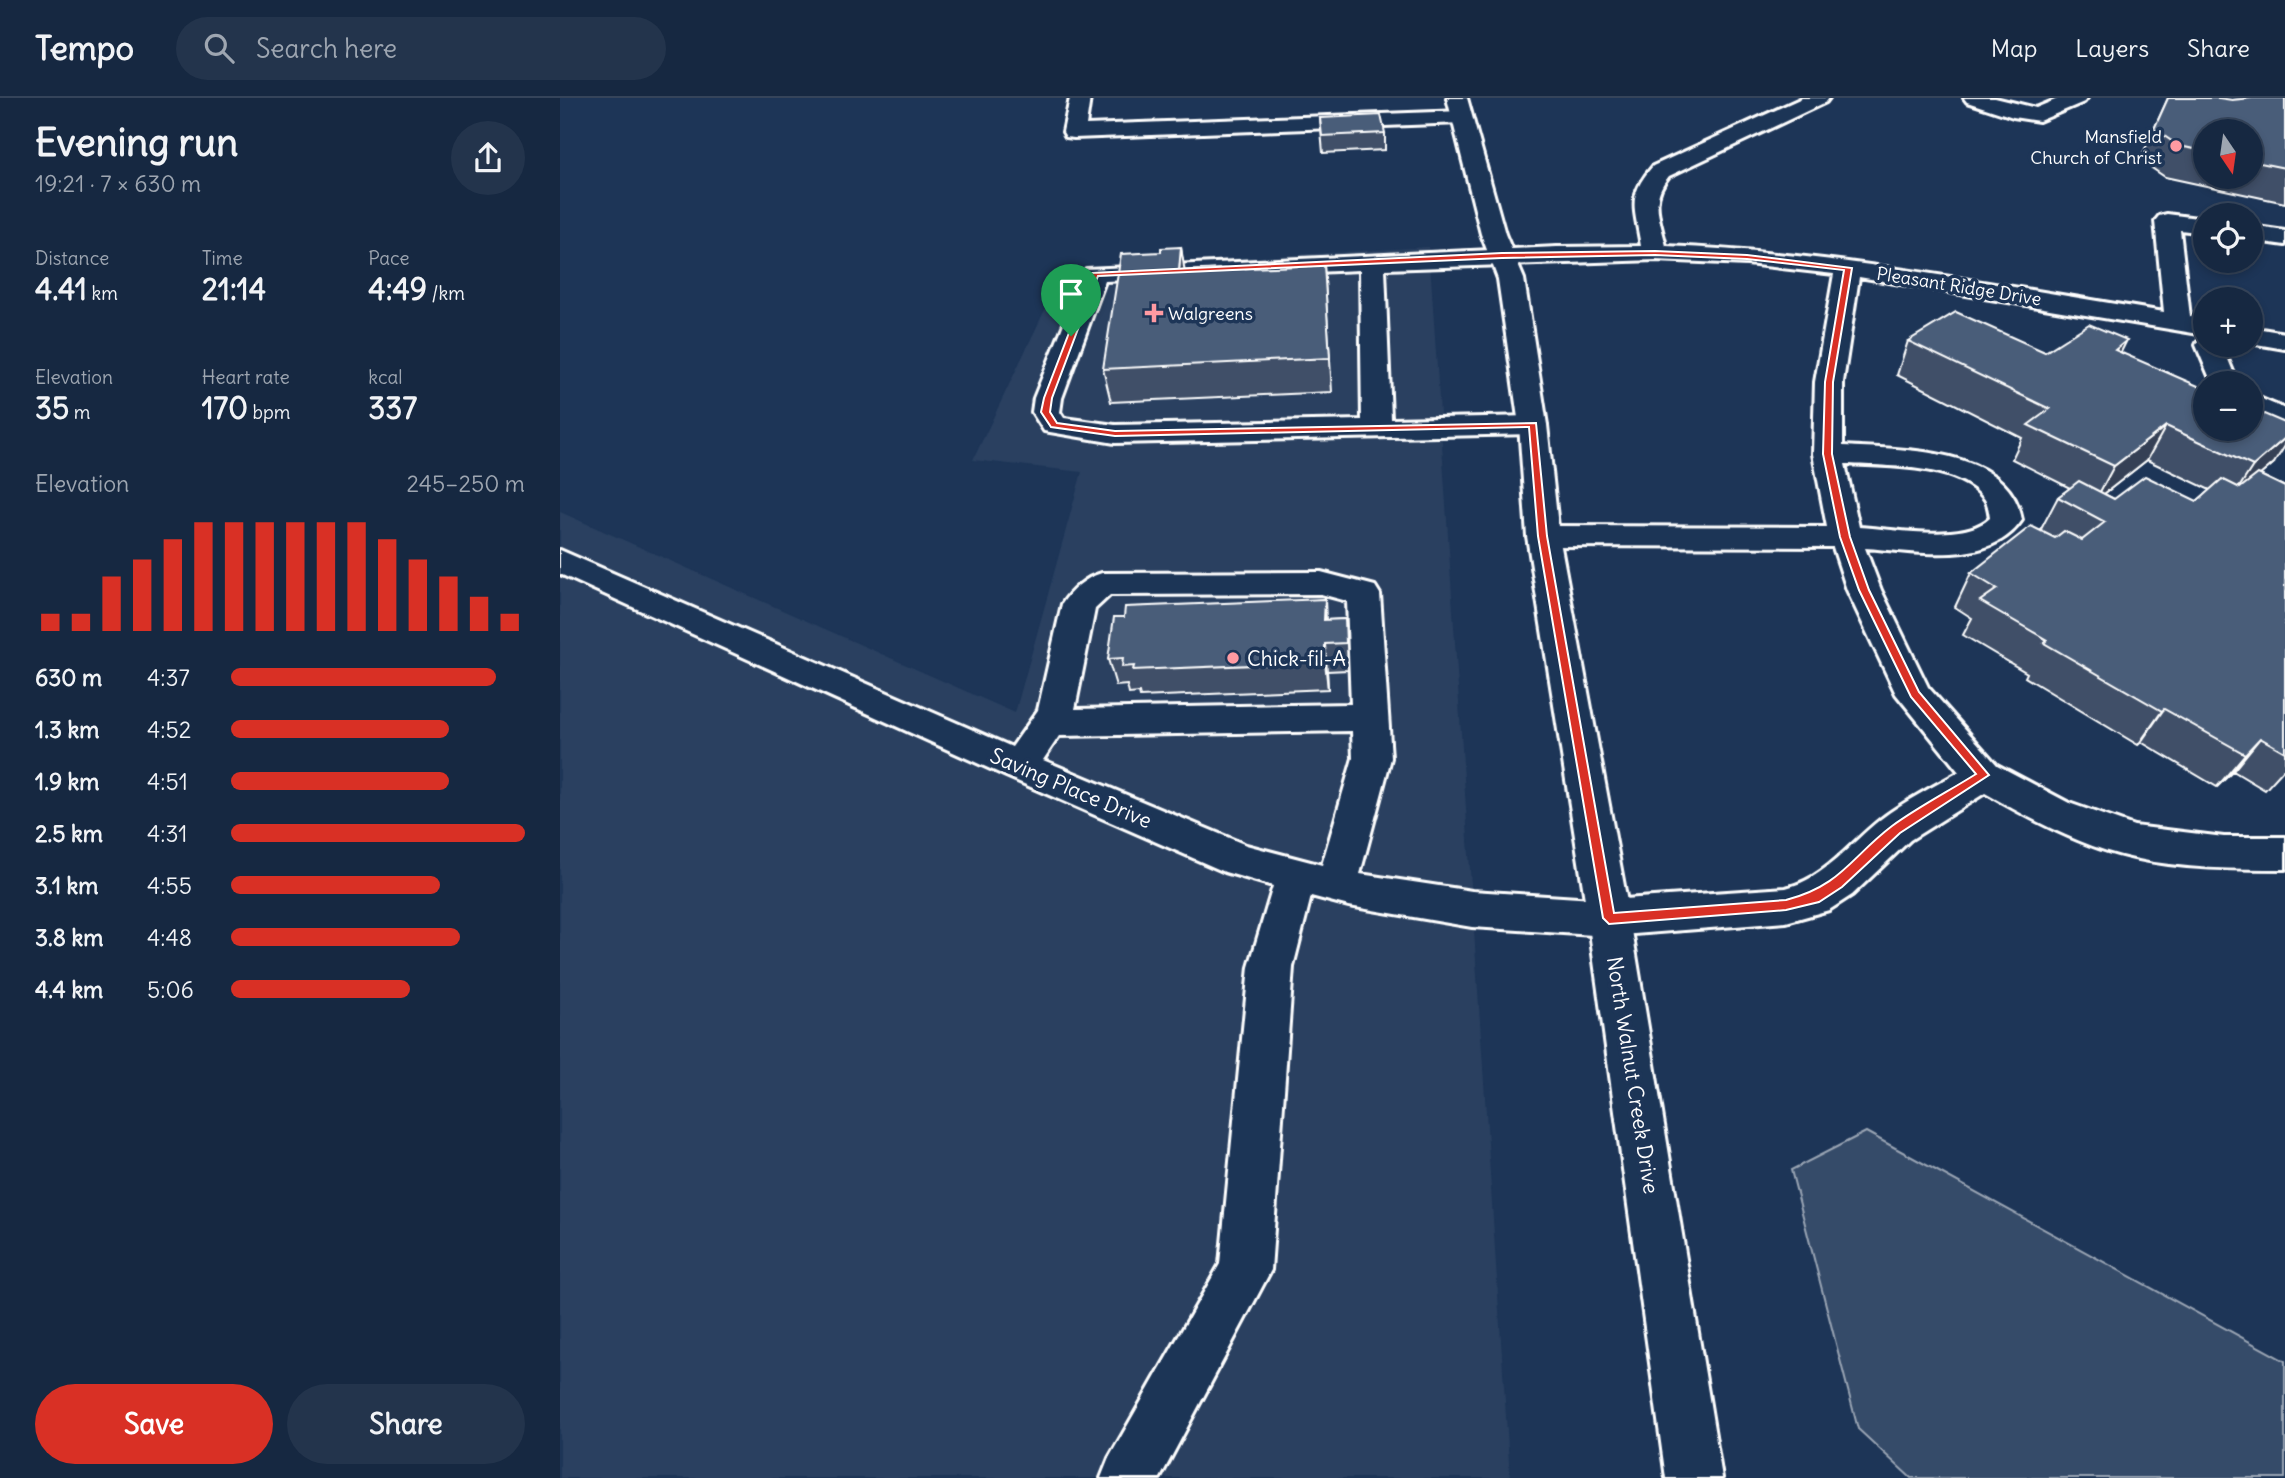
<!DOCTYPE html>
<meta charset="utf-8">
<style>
body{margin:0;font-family:Delius,sans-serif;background:#23344c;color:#f1f3f6;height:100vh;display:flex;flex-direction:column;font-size:26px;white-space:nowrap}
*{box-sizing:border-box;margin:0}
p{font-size:23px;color:#9ea6b1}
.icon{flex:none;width:38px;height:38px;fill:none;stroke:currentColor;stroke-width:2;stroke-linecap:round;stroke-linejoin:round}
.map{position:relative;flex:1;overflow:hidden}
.side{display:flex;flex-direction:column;background:#162841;width:560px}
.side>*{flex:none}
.needle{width:46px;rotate:167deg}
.buttons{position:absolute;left:1633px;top:21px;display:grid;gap:14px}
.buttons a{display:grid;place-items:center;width:70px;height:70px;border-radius:50%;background:#162841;box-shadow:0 4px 10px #0003,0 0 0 2px #35445a;font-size:35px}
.pin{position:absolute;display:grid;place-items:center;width:60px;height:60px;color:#fff;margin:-72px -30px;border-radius:50% 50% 50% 0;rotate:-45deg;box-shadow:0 0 7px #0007}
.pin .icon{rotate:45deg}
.round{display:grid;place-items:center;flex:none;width:74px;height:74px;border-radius:37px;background:#23344c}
.headline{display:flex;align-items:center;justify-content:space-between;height:119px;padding:0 35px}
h1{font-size:38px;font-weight:800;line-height:52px}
.metrics{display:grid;grid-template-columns:repeat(3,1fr);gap:10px;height:119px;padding:7px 35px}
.metrics div{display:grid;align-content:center}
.metrics b{font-size:30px;font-weight:800}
.metrics small{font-size:19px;font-weight:400}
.metrics p{font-size:19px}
.chart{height:196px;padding:14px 35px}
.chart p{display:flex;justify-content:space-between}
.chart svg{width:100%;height:126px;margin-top:7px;stroke:#d93025;stroke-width:6}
.primary-button{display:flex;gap:14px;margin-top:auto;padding:14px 35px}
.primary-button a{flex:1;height:80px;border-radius:42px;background:#d93025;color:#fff;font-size:28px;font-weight:800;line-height:80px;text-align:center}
.primary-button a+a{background:#23344c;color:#f1f3f6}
ul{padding:0 35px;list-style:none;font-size:23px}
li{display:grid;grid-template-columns:112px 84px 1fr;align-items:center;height:52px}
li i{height:18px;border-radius:9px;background:#d93025}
header{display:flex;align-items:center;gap:42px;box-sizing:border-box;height:98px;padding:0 35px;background:#162841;border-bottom:2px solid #35445a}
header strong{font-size:33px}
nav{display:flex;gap:38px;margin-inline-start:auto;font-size:24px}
.search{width:490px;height:63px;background:#23344c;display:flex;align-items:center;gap:18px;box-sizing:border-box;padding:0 24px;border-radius:38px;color:#9ea6b1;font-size:26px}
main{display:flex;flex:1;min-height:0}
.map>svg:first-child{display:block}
.built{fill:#2a4161}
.green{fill:#364b69;stroke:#9aa5b4;stroke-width:2}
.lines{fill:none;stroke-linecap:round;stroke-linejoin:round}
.minor-casing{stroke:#fff;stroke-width:6}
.major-casing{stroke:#fff;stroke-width:6}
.minor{fill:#1d3557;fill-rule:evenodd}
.major{fill:#1d3557;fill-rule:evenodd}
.wall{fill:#405068;stroke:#fff;stroke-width:2;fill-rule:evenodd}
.shaded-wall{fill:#344155;stroke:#fff;stroke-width:2}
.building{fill:#4a5d79;stroke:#fff;stroke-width:2}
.route{fill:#d93025;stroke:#fff;stroke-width:2;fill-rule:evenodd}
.poi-dot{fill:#ff9aa2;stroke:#1d3557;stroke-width:2.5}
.labels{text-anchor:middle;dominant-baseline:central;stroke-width:7;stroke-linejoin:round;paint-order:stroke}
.far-poi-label{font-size:18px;fill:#fff;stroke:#1d3557;text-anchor:end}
.far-street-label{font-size:18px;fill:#fff;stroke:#1d3557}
.poi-label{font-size:21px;fill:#fff;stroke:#1d3557;text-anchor:start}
.street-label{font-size:21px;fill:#fff;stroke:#1d3557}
</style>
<header>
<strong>Tempo</strong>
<div class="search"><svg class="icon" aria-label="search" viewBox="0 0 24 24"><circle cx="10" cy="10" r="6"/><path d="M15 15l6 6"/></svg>Search here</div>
<nav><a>Map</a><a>Layers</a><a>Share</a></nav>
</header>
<main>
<section class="side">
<div class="headline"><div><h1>Evening run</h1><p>19:21 · 7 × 630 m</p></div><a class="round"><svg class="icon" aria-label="share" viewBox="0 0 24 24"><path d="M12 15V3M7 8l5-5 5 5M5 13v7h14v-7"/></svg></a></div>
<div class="metrics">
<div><p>Distance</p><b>4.41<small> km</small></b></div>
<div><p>Time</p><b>21:14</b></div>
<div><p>Pace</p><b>4:49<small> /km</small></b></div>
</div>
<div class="metrics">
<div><p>Elevation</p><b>35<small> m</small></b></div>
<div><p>Heart rate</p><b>170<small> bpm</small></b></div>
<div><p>kcal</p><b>337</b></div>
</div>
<div class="chart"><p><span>Elevation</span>245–250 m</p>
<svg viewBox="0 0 160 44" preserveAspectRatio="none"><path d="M5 44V38M15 44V38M25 44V25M35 44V19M45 44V12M55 44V6M65 44V6M75 44V6M85 44V6M95 44V6M105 44V6M115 44V12M125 44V19M135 44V25M145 44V32M155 44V38"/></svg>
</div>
<ul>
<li><b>630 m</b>4:37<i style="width:90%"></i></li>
<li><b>1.3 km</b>4:52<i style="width:74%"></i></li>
<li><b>1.9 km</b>4:51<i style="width:74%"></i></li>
<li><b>2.5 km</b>4:31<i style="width:100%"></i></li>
<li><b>3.1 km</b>4:55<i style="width:71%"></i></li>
<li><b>3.8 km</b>4:48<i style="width:78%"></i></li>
<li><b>4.4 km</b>5:06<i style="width:61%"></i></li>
</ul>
<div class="primary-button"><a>Save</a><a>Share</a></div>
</section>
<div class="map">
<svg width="1725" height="1380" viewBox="0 0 1725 1380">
<rect width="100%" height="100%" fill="#1d3557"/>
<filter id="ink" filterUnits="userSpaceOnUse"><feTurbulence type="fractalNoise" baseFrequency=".0143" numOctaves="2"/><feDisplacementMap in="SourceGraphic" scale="14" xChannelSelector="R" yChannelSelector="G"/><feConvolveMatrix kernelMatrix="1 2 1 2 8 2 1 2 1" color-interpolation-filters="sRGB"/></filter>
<g filter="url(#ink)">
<path class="built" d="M869,149l81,1231h-950v-966l455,201 67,-241 -109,-12 92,-192z"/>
<path class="green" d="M1306,1034l419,229v117h-374l-53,-49 -67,-259z"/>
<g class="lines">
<defs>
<path id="minor" d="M510,0h20l-4,27 376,-14 7,2 3,4 -3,4 -7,2 -388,15 -8,-1 -3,-5z
M1242,0h27l-3,4 -157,74c-20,23 -9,43 -3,70 168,7 332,39 498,66l-9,-91 4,-5 8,-2 38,5v14l-25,-3 10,87 15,2v16l-346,-58 -16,105v64c58,4 166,0 179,74 -32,48 -108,31 -157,28l16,42 47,97 69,78 72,38 65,23 90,11h61v32c-50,0 -102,0 -151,-11 -50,-10 -105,-40 -149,-65l-75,47 -58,55 -23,15 -43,12 -177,14 -137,-9 -123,-21 -38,-10 -18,71 -22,303 -111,208h-59l8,-20 111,-194 29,-297 24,-81 -48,-14 -219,-96 -446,-202v-24l452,197 26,-37 24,-106c9,-14 24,-27 40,-31l219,-1 54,14 5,8 11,164 -31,116 112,17 137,9 177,-12c40,-10 63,-44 95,-69 23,-18 52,-32 78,-47l-63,-78 -49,-104 -14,-43 -290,-1 -11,-3 -5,-7 5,-7 11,-3 284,1 -14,-73 2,-72 19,-108 -87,-10 -92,-4 -270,9 6,150 142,-3 10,3 4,6 -4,6 -10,3 -418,9 -71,-12 -12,-19 2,-14 52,-129 471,-22 84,-1c-6,-38 -15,-49 12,-80zM800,172l2,150 -247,5 -51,-7 -4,-6 2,-14 43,-117zM1285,366c39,2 112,0 138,33 5,5 6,14 7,21 -26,25 -96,11 -131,9zM761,496l26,7 4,103 -276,5 20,-100 15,-14zM792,633l1,27 -31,107 -76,-20 -203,-85 16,-24z
M1404,0h31l41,10 24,-10h27l-3,4 -45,19 -26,-4 -46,-15z
M1690,128l35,5v14l-35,-5z
M1690,229l35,6v16l-35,-6z
M1645,240v7h17l12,29 8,9h-30l-16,-38 3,-6z
M1690,296l35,15v20l-35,-16z"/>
<path id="major" d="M887,0h20l38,136 19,45 23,146 12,111 71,382 92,560h-56l-78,-560 -61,-382 -8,-111 -21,-146 -17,-45z"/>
</defs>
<use href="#minor" class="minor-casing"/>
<use href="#major" class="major-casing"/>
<use href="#minor" class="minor"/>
<use href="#major" class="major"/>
</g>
<path class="wall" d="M1608,0l64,2 12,-1v-1h41v105l-120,-26 -25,-17zM1645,33h45v46h-45z
M760,20l65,15v17l-62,3z
M621,149l3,24 140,-6 8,127 -221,10 -8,-33 58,-117z
M1348,243l137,11 76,1 153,110 -14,12 25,12v281l-20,22 -32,-19 -16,16 -76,-45 -3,3 -113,-68 2,-4 -64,-38 9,-17 -17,-11 16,-34 69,-42 18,-34 12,-9 -58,-29 10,-21 -125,-63zM1587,362l63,30 -13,11 -83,-2 -10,-5z
M765,501l1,21 19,-1 2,27 1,24 -21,1 1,18 -188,8 -1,-4 -10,1 -2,-9 -11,1 -8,-27 16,-42z"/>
<path class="shaded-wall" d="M621,149l5,33 -7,-9z
M1567,242l-17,34 5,-24z
M1606,328l-19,34 -52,41 19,-35z
M1725,340v8l-11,17 -43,37 22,-34z
M765,546l2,27 1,18 -3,-27z
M1604,611l-23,33 -3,3 24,-34z
M1700,640l-27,33 -16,16 28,-33z"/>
<path class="building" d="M1608,0h51l13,2 20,-2h33v70l-35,-7v-30h-45v20l-26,-5 -25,-17z
M821,17l4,18 -63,3 -2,-18z
M621,149l-2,24 145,-6 6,93 -227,11 18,-115 40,-2v-4z
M1396,214l89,40 44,-28 38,16 -12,10 90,39v40h45v-21l35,15v15l-32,28 -87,-40 -52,40 -86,-41 22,-16 -142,-68z
M1698,376l27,13v265l-25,-14 -15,16 -81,-45 -2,2 -118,-68 3,-3 -67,-39 17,-12 -26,-16 60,-47 24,12 9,-7 18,9 23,-18 -47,-25 21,-16 35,18 31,-23 52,25 25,-22 18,9z
M765,501l-1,21 21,-1 1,24 -21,1v18l-192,8 1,-4 -12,1 1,-9 -15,1 6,-42h10l1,-10z"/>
</g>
<path class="route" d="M1095,153l92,4 105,13 -19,114 -1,72 18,83 19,53 50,102 70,83 -89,58 -58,54 -23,15 -33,8 -177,14 -6,-6 -65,-382 -9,-109 -414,9 -64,-9 -10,-15 3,-14 48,-125 410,-20zM1095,157l92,4 97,11 -19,112 -2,72 17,83 19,53 52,107 65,77c-27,17 -58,33 -84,52 -41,31 -51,60 -106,74l-172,13 -67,-377 -11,-113 -421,8 -58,-8 -7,-11 2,-14 46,-122 404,-18z"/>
<g class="poi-dot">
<circle cx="1616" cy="48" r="7"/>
<path d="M590.5 204.5h7v7h7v7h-7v7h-7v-7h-7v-7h7z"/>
<circle cx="673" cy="560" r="7"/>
</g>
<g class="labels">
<g class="far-poi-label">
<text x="1602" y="38">Mansfield<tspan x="1602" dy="21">Church of Christ</tspan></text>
<text x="608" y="215" text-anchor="start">Walgreens</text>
</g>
<g class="far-street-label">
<text transform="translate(1399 188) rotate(9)">Pleasant Ridge Drive</text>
</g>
<g class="poi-label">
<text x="687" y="560">Chick-fil-A</text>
</g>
<g class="street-label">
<text transform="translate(511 690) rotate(23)">Saving Place Drive</text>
<text transform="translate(1073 977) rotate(81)">North Walnut Creek Drive</text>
</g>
</g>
</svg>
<div class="buttons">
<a><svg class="needle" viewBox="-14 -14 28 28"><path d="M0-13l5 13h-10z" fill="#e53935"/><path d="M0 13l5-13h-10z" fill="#9ea6b1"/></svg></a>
<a><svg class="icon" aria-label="locate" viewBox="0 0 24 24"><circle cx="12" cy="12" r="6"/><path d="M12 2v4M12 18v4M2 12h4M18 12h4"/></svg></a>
<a>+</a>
<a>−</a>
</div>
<div class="pin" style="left:511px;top:238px;background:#1e9e55"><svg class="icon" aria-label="arrive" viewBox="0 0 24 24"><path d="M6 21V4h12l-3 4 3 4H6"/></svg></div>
</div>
</main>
